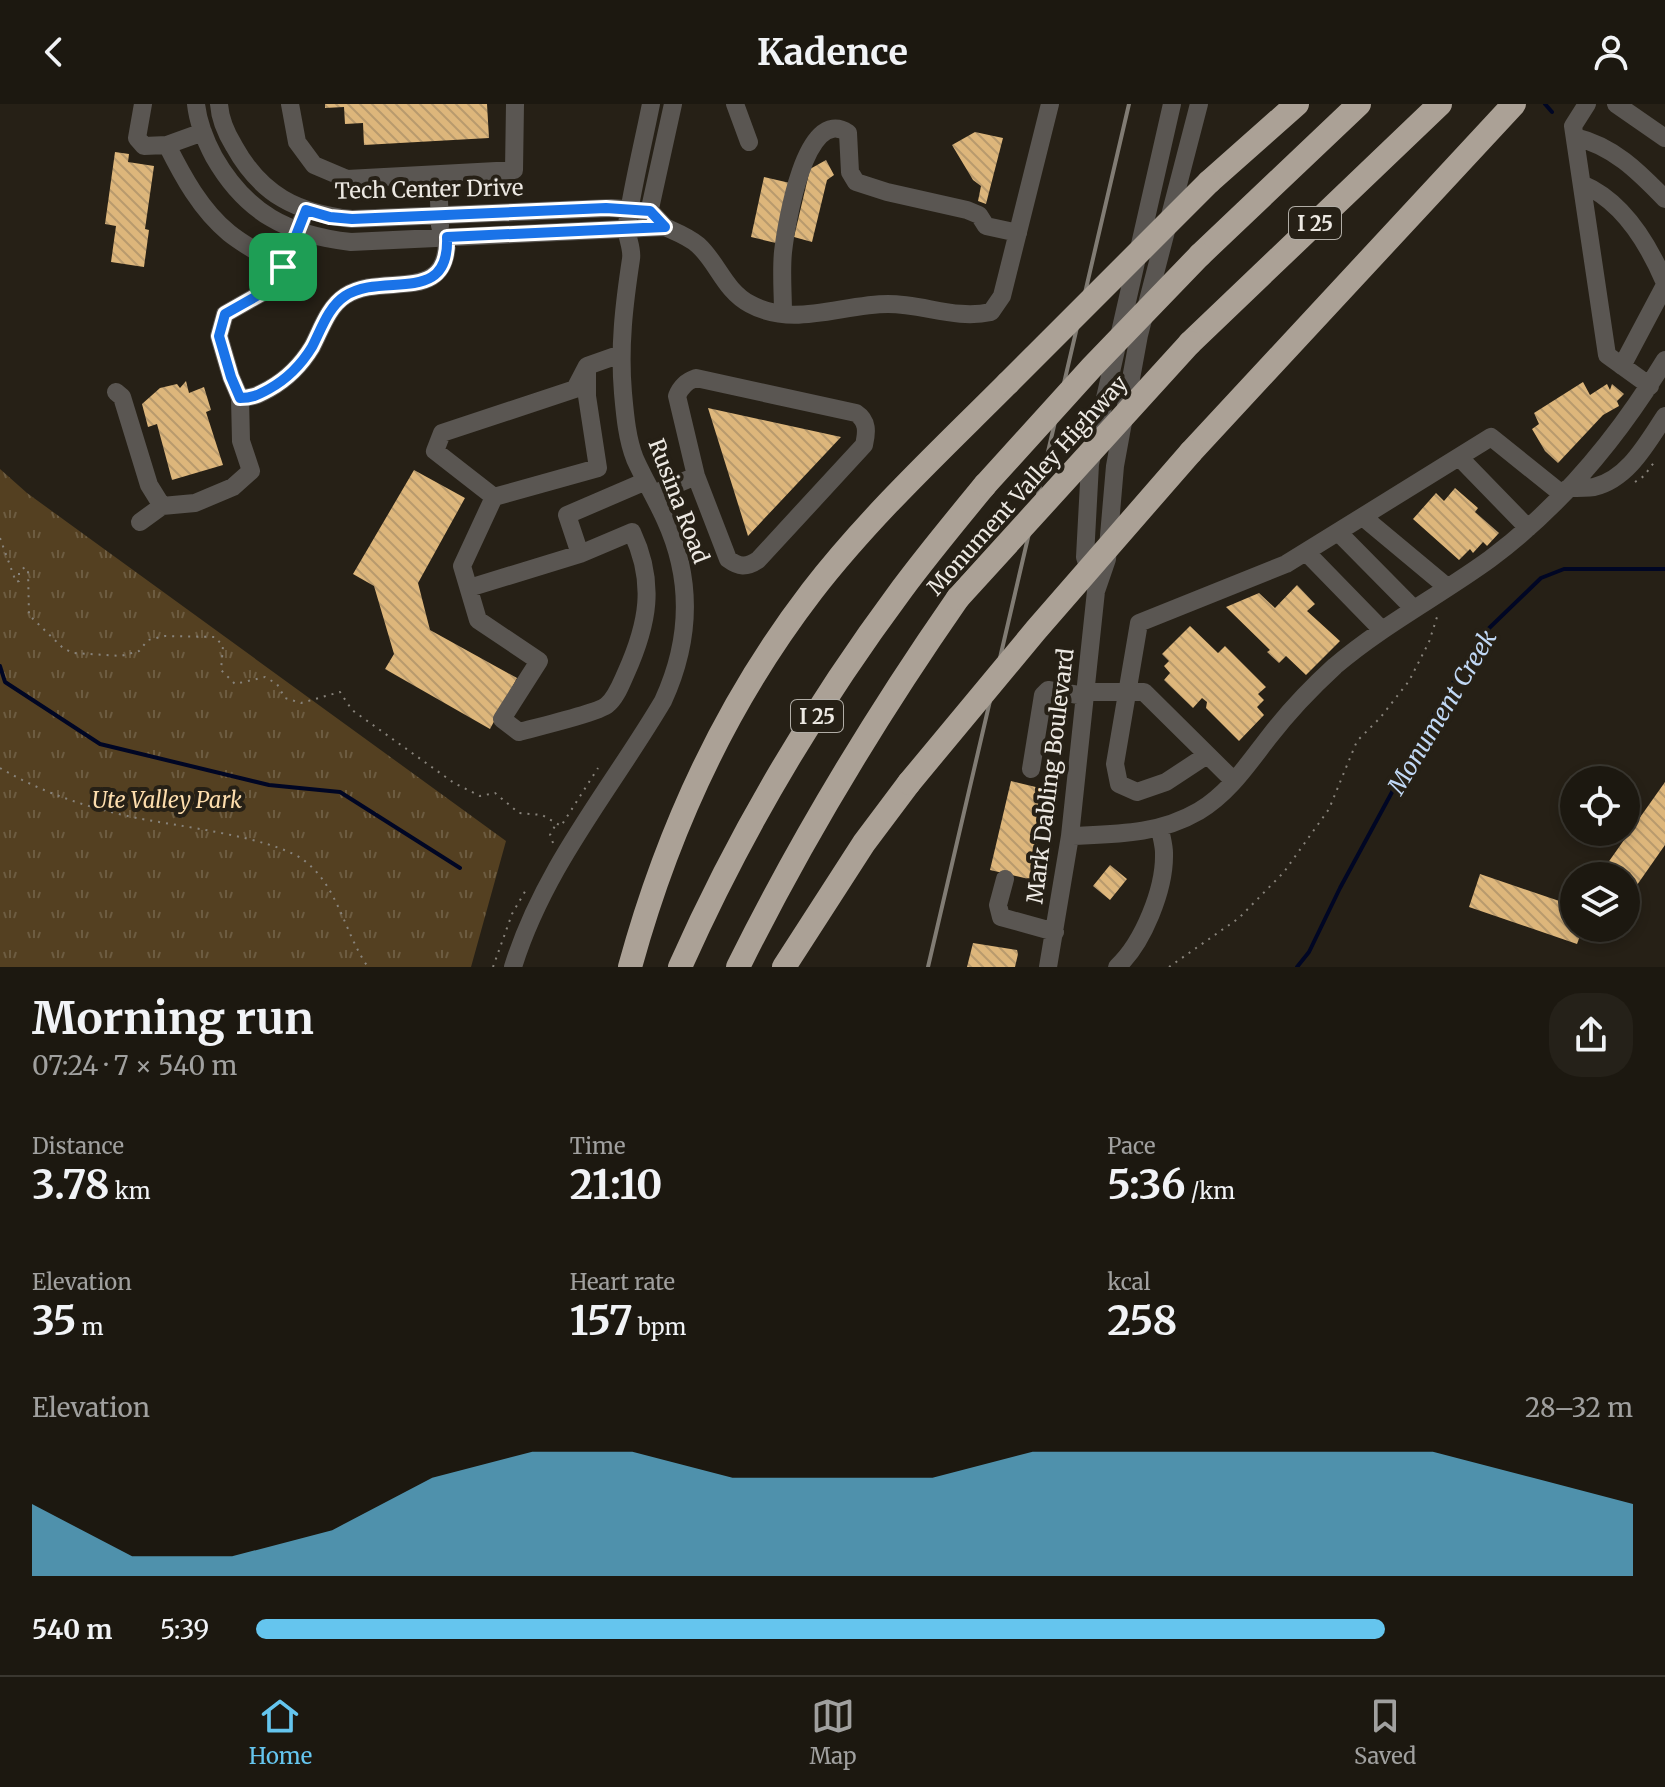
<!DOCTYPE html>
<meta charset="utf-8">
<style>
body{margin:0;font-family:Merriweather,serif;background:#252119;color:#f1f3f6;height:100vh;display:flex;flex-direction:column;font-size:30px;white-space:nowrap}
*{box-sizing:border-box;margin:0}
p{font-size:26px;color:#a0a09f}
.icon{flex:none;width:44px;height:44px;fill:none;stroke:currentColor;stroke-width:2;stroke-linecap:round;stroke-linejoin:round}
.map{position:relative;height:863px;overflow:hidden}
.sheet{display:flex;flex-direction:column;background:#1c1810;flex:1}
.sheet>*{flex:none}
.buttons{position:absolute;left:1560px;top:662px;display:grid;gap:16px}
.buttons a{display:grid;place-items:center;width:80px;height:80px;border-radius:50%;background:#1c1810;box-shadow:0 4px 12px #0003,0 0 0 2px #3a3730;font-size:40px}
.pin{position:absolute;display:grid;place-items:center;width:68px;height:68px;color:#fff;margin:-34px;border-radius:16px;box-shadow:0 4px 12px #0006}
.round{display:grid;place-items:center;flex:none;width:84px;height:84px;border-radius:32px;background:#252119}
.overview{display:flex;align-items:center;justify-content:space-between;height:136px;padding:0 32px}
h1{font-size:44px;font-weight:700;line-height:60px}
.figures{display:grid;grid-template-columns:repeat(3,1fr);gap:12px;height:136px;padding:8px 32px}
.figures div{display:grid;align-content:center}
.figures b{font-size:40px;font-weight:700}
.figures small{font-size:22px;font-weight:400}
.figures p{font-size:22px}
.chart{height:224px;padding:16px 32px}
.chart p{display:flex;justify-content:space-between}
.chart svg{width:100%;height:144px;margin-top:8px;fill:#65c5ee;opacity:.7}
ul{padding:0 32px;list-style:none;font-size:26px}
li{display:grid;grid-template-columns:128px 96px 1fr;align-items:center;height:60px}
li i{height:20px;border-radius:10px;background:#65c5ee}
header{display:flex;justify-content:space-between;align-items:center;height:104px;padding:0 32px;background:#1c1810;font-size:36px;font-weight:700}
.menu{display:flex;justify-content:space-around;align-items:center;height:112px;border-top:2px solid #3a3730;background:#1c1810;font-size:22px;color:#a0a09f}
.menu a{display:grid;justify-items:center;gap:4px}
.menu .selected{color:#65c5ee}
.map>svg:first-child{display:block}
.park{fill:url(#park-tufts)}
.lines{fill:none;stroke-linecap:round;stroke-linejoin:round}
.stream{stroke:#000624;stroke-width:4}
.building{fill:url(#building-back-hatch)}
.path{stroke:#88837b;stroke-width:2;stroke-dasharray:2 6;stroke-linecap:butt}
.minor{stroke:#5a5652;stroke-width:18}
.highway{stroke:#aba196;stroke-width:24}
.rail{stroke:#817c74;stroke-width:4}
.highway-bridge{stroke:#aba196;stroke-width:24}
.route-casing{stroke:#fff;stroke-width:16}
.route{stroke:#1a73e8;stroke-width:10}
.labels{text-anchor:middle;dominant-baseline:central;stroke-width:8;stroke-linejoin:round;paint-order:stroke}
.shield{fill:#262016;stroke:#b1ada6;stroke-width:2}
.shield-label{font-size:20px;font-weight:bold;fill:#ede9e3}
.street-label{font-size:22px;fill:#ede9e3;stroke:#262016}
.park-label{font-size:22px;font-style:italic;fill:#fdddad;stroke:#262016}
.water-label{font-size:24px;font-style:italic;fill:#c1d8f5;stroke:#262016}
</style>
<header><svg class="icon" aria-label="back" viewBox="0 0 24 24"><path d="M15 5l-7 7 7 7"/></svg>Kadence<svg class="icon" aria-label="person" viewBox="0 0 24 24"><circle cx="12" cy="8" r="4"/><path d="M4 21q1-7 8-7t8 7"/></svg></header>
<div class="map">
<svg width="1665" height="863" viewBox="0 0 1665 863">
<defs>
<pattern id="park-tufts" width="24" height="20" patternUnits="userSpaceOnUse" patternTransform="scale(2)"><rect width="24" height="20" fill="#544021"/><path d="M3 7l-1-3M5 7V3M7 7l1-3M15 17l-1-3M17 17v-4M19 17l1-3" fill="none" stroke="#6d5c41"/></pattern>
<pattern id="building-back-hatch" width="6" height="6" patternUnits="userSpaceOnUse" patternTransform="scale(2)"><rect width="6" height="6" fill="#ddb67b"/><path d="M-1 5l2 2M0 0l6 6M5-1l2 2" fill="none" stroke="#b89a6d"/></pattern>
</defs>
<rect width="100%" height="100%" fill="#262016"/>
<path class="park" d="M0,365l27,24 479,348 -35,126h-471z"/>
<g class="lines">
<path class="stream" d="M1545,0l7,8
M0,562l5,16 95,62 169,41 71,7 120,76
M1297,863l12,-15 31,-64 96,-177 46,-76 59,-57 23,-9h101"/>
</g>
<path class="building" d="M325,0h162l2,34 -125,7 -1,-22 -18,1 -1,-17 -19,1z
M975,28l28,6 -17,66 -8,-3 3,-15 -8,-6 -21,-35z
M115,48l14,2 -1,8 26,4 -9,63 4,1 -5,37 -33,-5 5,-36 -11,-2z
M826,56l8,15 -7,5 -15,62 -18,-5 16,-68z
M764,73l26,6 -14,60 -25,-6z
M186,277l3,12 15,-6 7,23 -5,2 17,53 -51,15 -15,-56 -9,3 -6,-23 18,-16 17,-4 3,4z
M1583,278l7,13 17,-11 3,6 2,-6 12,10 -7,7 2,5 -16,9 -45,48 -13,-12 -13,-22 7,-5 -5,-11z
M708,304l133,29 -93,99z
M414,366l51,28 -47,85 12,47 87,48 -27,51 -105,-60 9,-15 -20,-68 -21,-12z
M1455,384l23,20 -3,4 24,21 -12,13 -4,-4 -10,11 -3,-4 -11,11 -46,-41 23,-26 8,8z
M1297,481l18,19 -8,7 33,30 -34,34 -20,-19 -7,7 -12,-11 3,-2 -44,-43 33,-14 16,15z
M1190,522l28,27 7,-7 41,41 -8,7 6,6 -7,7 7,8 -25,26 -33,-33 1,-6 -5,-4 -9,10 -29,-28 6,-7 -6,-7 5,-5 -7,-7z
M1011,677l33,8 -7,30 5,1 -6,28 4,1 -7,31 -43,-10z
M1665,678v63l-35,50 -4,-3v-16h-22l-4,-2z
M1110,761l17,14 -17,21 -17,-14z
M1480,770l94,32v22h9l-6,16 -108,-37z
M973,839l44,7 1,4 -3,13h-48z"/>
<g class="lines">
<path class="path" d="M1635,378l9,-6 11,-15
M0,434l16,44 3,-1v-9l6,-5 3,4 1,44 34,33 10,5 48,3 18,-5 9,-11 17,-4 50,1 8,9 -2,24 14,14 30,-7 12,7 8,14 16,5 39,-11 12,18 102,73 26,13 15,-3 24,20 23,2 19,11 37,-58
M0,664c43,25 88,40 137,50 40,8 133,19 165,41 36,25 42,74 66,108
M553,739l-3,-8 6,-11
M493,863l19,-53 15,-26
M1169,863l70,-49 45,-46 45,-63 28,-68 23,-23 29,-37 20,-39 9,-28"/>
<path class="minor" d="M143,0l-6,34 7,8 23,-1
M196,0c2,19 9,36 18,53 32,56 74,78 137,85l314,-15 -15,-16 -39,-3 -259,11c-55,-6 -91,-24 -118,-73 -8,-13 -14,-27 -15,-42
M290,0l7,38 17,23 33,14 167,-9 1,-66
M735,0l14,38
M1587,0l-14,22 34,229 43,31
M1616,0l49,34
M203,28l-36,13c16,32 34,65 62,88 16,13 36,23 54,34
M1575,33c38,9 63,34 90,62
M438,71l2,51
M1582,80c41,17 66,59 83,99
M647,118l26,-118
M665,123c11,5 24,10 33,18 20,18 26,45 52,59 43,24 92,0 138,0 36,0 68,16 103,8l11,-16 48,-192
M783,210c0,-21 -2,-42 0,-62 3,-26 22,-148 65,-119l2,39 6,10 31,10 80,18 12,5 7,11 32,7
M621,250l-34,12 -12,23 -133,44 -7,18 59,46 -32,69 16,54 61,41 -37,58 17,13c15,-4 81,-20 88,-27 9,-7 14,-21 19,-32 22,-49 30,-90 6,-141l-52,22 -13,-39 79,-34
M1622,262l43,-81
M116,288l6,5 27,88 13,21
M240,294c12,0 18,-3 29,-9 18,-10 32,-24 43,-42 9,-17 16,-40 33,-51 38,-25 104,11 102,-59
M1459,353l69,71
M1568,384c8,0 18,0 26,-1 34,-8 53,-44 71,-71
M653,390l43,-18 -19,-80c4,-10 10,-15 19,-18l160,35c12,8 11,19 8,32l-106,115c-12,8 -19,7 -30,-1l-32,-83
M494,393l104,-29 -11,-72v-24
M1363,413l84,70
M140,418l22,-16 33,-3 38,-16 18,-16 -10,-30 -1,-43 -9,-21 -12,-41 6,-22 44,-25 15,-23 18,-46
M1338,428l76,77
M1306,448l76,78
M1092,475l-7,-22 5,-93 82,-360
M469,484l111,-34
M1085,588h59l90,89
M1207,651l-41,27 -29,10 -18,-8 -4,-20 24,-141 147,-59 205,-127 71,57
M1031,665l12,-74 5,-5 37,6
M1070,732c45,-2 88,-1 129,-25 30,-18 49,-47 70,-74 20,-26 42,-49 66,-71 48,-41 104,-70 155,-107 71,-53 129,-123 175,-199
M1005,775l-7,26 3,12 54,15
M513,863c31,-100 98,-178 150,-266 28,-61 30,-121 2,-182 -9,-20 -21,-40 -30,-60 -8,-20 -10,-44 -12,-66 -4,-46 1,-88 8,-134 2,-12 -6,-23 -4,-35 6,-40 16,-80 24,-120
M1048,863l22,-131 26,-245 11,-32 8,-93 24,-131 60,-231
M1117,863c26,-24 48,-78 47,-114 0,-8 -3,-17 -4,-25"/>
<path class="highway" d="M1209,78l88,-78
M1200,151l159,-151
M1190,239l250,-239
M1191,348l323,-348
M630,863c37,-135 96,-264 182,-376 58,-75 129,-141 196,-208
M680,863c59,-133 135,-261 222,-378 26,-35 55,-70 83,-104
M738,863c64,-129 138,-251 220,-369
M784,863l80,-124 45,-60"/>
<path class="rail" d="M928,863l201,-863"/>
<path class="highway-bridge" d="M1008,279l201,-201
M985,381l107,-118 108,-112
M958,494l232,-255
M909,679l127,-153 155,-178"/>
</g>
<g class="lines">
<defs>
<path id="route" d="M606,104l44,3 15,16 -218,10c3,70 -64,34 -102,59 -17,11 -24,34 -33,51 -11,18 -25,32 -43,42 -11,6 -17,9 -29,9l-9,-21 -12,-41 6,-22 44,-25 15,-23 22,-56 24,7 22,2z"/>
</defs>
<use href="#route" class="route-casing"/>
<use href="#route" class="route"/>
</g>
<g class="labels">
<g class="shield">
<rect x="1289" y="103" width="52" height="32" rx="6"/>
<rect x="791" y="596" width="52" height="32" rx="6"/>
</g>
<g class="shield-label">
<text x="1315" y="119">I 25</text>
<text x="817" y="612">I 25</text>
</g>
<g class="street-label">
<text transform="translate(429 85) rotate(-1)">Tech Center Drive</text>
<text transform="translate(1027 381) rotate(-48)">Monument Valley Highway</text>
<text transform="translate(679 397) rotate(69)">Rusina Road</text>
<text transform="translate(1050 672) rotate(-83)">Mark Dabling Boulevard</text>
</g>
<g class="park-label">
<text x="167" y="696">Ute Valley Park</text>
</g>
<g class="water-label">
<text transform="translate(1442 608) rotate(-59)">Monument Creek</text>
</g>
</g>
</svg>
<div class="buttons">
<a><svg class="icon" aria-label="locate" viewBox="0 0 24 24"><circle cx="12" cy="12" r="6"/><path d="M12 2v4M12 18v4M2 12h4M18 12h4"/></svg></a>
<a><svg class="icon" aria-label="layers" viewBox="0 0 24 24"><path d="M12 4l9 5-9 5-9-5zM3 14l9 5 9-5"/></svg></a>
</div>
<div class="pin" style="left:283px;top:163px;background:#1e9e55"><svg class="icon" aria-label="arrive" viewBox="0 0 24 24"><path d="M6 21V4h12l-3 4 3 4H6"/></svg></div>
</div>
<section class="sheet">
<div class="overview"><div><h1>Morning run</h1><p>07:24 · 7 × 540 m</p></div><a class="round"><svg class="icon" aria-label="share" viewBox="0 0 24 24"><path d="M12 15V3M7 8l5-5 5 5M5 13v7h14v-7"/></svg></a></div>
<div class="figures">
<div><p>Distance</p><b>3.78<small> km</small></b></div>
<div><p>Time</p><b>21:10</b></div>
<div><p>Pace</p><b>5:36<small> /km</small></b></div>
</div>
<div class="figures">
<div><p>Elevation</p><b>35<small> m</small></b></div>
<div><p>Heart rate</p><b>157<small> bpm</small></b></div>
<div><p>kcal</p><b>258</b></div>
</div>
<div class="chart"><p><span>Elevation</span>28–32 m</p>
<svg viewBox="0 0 160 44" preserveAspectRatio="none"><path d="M0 44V22L10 38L20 38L30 30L40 14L50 6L60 6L70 14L80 14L90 14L100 6L110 6L120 6L130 6L140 6L150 14L160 22V44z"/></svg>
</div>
<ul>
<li><b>540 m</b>5:39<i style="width:82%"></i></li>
</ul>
</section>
<nav class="menu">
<a class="selected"><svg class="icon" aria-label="home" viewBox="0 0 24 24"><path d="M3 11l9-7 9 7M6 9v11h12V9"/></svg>Home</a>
<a><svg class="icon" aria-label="map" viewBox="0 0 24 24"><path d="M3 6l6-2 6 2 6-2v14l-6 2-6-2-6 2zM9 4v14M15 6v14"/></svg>Map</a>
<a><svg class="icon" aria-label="saved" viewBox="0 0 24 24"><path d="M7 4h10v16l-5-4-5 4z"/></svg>Saved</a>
</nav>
